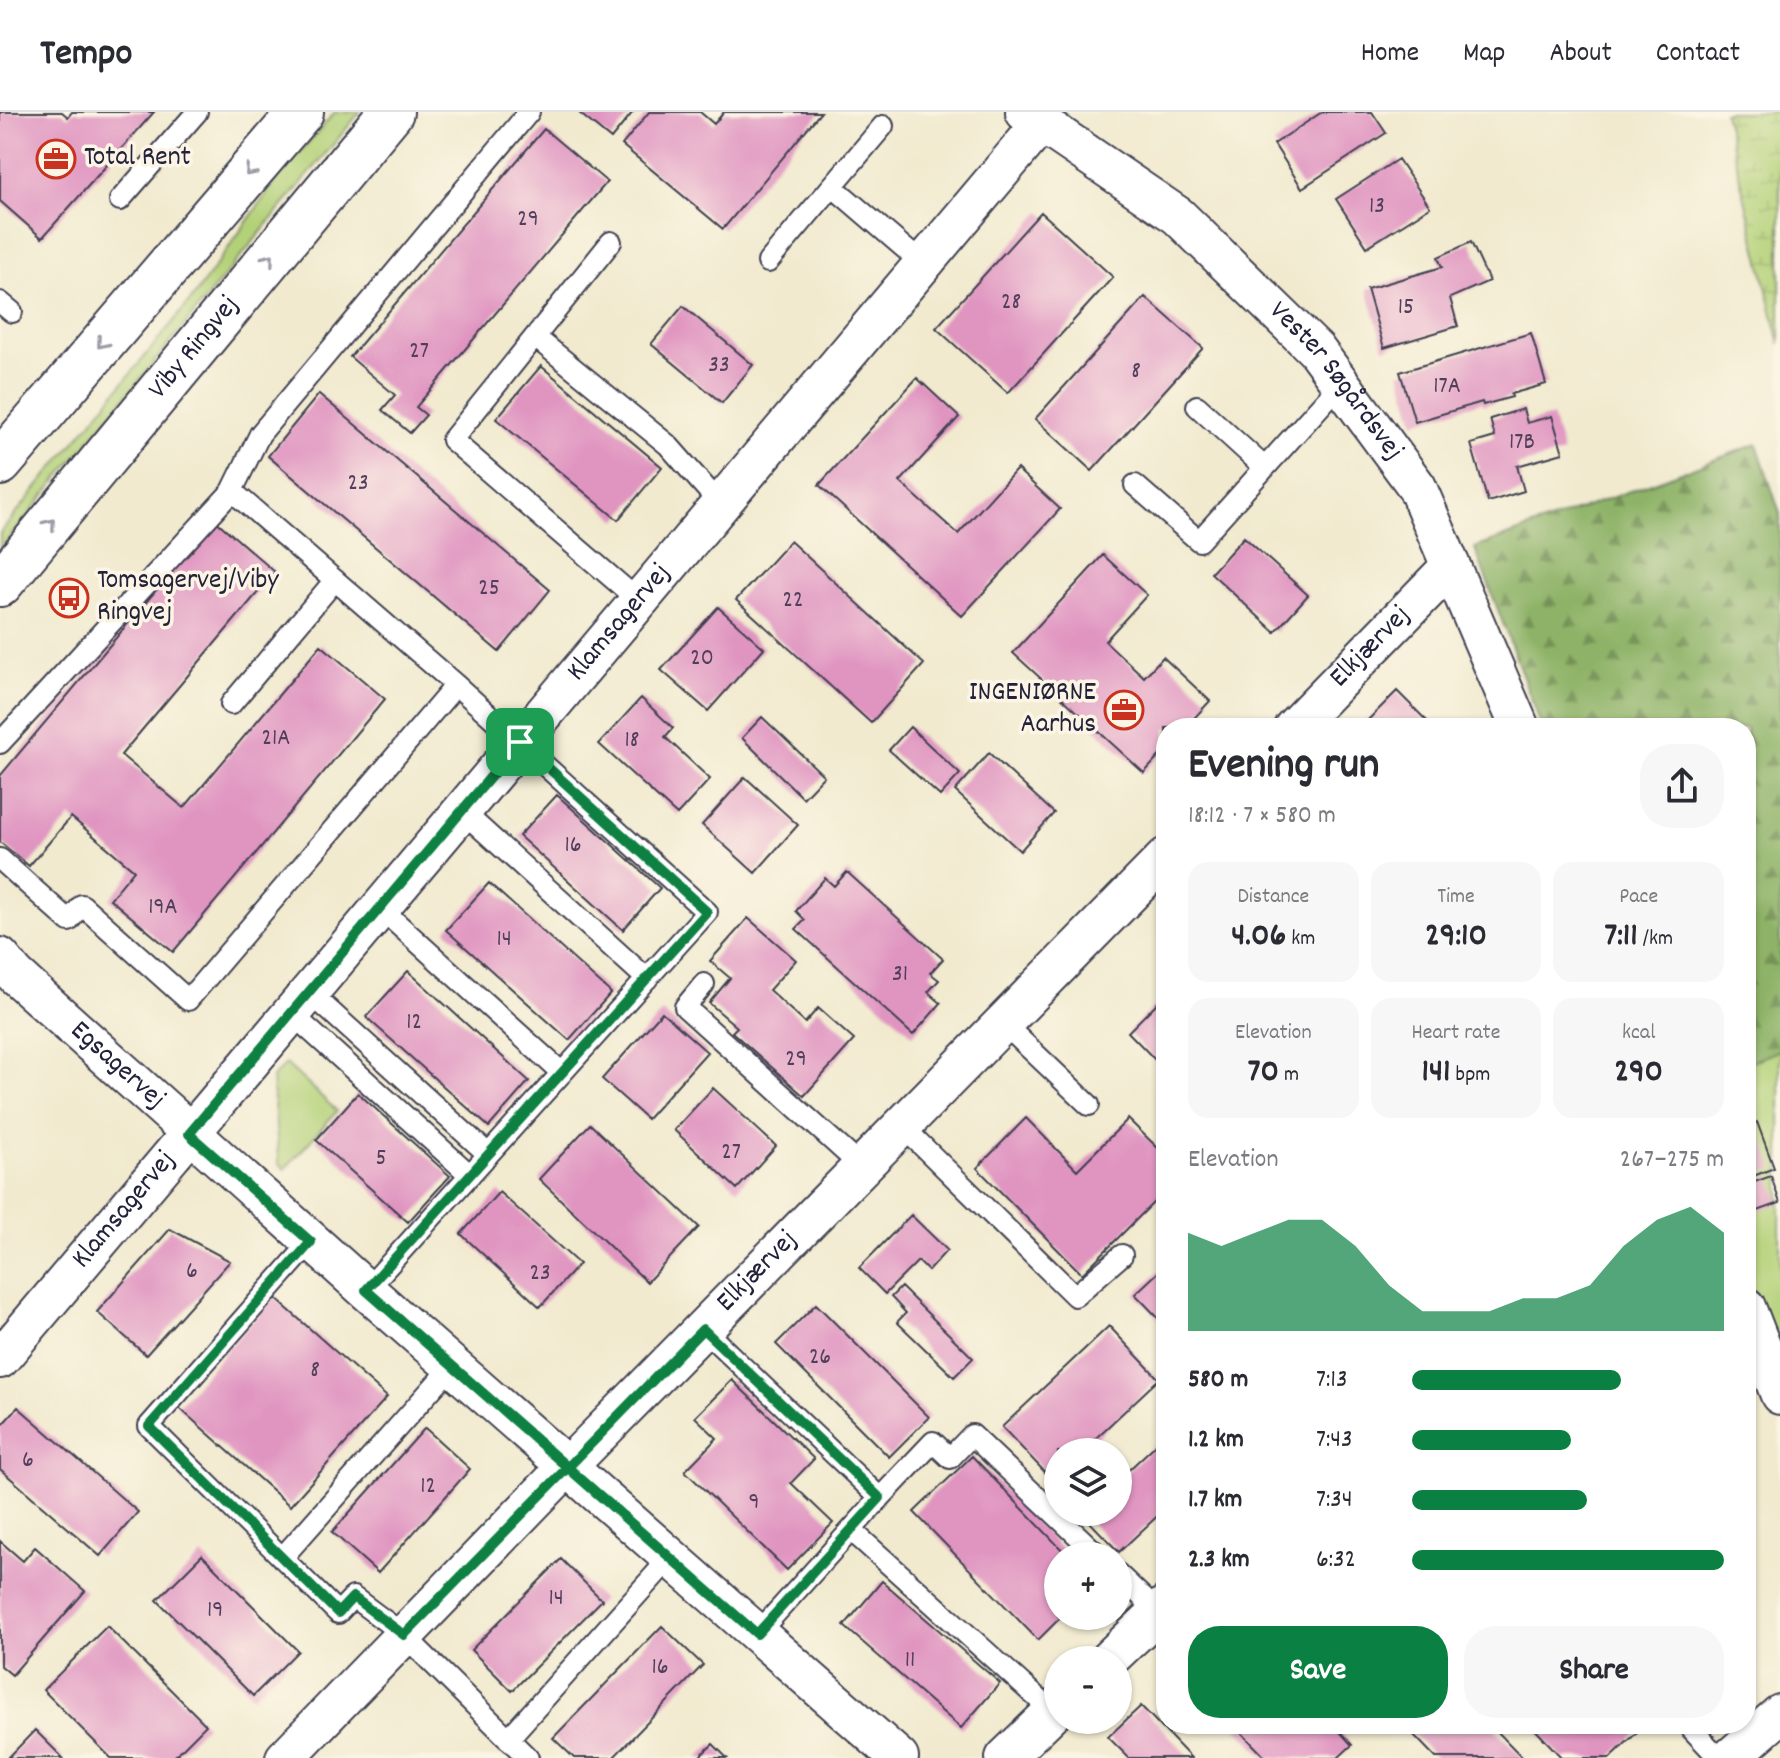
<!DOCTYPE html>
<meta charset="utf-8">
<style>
body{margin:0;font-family:Dekko,sans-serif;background:#f7f7f7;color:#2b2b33;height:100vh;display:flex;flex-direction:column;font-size:30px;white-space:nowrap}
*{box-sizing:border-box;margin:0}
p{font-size:26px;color:#7c7c81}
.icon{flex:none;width:44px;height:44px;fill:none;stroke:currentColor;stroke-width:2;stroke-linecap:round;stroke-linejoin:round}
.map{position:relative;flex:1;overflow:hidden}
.side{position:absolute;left:1156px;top:606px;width:600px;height:1016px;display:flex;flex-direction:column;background:#fff;border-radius:32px;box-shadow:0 2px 6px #0004}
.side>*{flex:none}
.buttons{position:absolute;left:1044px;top:1326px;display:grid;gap:16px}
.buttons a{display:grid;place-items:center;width:88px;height:88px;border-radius:50%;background:#fff;box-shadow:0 2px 6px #0004;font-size:40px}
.pin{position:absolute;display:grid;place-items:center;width:68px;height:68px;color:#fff;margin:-34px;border-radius:16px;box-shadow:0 4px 12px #0006}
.round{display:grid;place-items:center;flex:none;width:84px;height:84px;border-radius:32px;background:#f7f7f7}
.headline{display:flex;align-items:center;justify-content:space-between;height:136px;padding:0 32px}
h1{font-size:44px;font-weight:800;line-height:60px}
.figures{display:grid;grid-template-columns:repeat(3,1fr);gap:12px;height:136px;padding:8px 32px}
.figures div{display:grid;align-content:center;border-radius:20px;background:#f7f7f7;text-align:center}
.figures b{font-size:34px;font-weight:800}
.figures small{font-size:22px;font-weight:400}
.figures p{font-size:22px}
.chart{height:224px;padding:16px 32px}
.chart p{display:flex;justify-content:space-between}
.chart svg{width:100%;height:144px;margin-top:8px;fill:#0b8043;opacity:.7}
.cta{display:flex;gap:16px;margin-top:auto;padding:16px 32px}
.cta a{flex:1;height:92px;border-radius:32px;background:#0b8043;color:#fff;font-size:32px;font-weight:800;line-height:92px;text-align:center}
.cta a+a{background:#f7f7f7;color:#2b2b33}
ul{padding:0 32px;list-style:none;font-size:26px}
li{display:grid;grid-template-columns:128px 96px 1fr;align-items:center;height:60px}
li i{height:20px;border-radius:10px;background:#0b8043}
header{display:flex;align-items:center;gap:48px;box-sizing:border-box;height:112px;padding:0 40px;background:#fff;border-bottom:2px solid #e1e1e2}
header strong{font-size:38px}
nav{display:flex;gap:44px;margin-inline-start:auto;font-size:28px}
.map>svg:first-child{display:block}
.green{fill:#b3d178;stroke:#6a7a5a;stroke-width:2}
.forest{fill:url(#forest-firs);stroke:#586a52;stroke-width:2}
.wetland{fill:url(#wetland-marsh);stroke:#6a7a5a;stroke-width:2}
.building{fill:#e095c1}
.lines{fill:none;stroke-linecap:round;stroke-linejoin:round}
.lane-casing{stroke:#414051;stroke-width:24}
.street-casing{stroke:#414051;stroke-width:42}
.secondary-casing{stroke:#414051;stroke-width:48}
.lane{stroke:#fff;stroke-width:20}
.street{stroke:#fff;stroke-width:38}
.secondary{stroke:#fff;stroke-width:44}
.oneway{stroke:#9c9ca7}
.route-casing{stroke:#fff;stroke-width:16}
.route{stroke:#0b8043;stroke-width:10}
.labels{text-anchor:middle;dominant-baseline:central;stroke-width:7;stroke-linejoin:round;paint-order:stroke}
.number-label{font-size:24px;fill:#523f5c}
.poi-label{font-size:28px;fill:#22223b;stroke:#fcf5e5;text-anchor:start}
.street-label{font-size:28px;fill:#22223b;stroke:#fcf5e5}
</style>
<header>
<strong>Tempo</strong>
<nav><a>Home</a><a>Map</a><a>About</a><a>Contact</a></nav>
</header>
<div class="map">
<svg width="1780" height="1646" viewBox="0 0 1780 1646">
<defs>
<pattern id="forest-firs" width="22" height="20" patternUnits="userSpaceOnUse" patternTransform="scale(2)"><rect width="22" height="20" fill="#8eb368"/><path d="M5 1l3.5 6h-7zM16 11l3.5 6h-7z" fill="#749157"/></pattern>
<pattern id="wetland-marsh" width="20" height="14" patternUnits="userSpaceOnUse" patternTransform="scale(2)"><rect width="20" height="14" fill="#b3d178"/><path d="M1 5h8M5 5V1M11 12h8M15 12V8" fill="none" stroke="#9ab369"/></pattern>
</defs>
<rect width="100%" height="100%" fill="#fcf5e5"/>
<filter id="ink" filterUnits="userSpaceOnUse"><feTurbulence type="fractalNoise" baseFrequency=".0125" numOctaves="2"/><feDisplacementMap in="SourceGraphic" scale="16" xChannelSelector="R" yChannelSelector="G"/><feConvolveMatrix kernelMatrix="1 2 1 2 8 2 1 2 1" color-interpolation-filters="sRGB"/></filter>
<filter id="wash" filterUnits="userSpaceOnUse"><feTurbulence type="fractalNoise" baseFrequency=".006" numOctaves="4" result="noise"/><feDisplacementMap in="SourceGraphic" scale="32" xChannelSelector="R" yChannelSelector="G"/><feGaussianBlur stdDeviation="1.8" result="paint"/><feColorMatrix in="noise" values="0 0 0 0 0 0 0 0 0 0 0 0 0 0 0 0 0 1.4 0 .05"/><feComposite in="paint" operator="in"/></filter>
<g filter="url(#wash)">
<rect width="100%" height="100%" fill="#f1eacf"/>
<path class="green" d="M335,0h25l-360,437v-16l192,-234 89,-125z
M1780,938v316l-34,-91v-211z
M286,952l51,47 -52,58 -6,-6 -7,-85z"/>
<path class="forest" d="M1757,332l23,70v536l-34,14v-336h-204l-67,-180z"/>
<path class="wetland" d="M1724,0h56v232z"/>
<g id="blocks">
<path class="building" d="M0,0h62l6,5 4,-5h82l-112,126 -42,-37z
M578,0h55l-22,27z
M649,0h51l14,12 10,-12h97l-98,117 -101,-84z
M1322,0h50l14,21 -84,55 -28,-44z
M544,17l63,53 -191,225 10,8 -16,18 -28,-23 13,-15 -45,-38z
M1398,47l32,48 -63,40 -31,-48z
M1041,100l72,65 -105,116 -72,-65z
M1471,130l18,39 -39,17 8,28 -74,22 -17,-59 75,-22 -4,-10z
M1145,185l58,51 -111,123 -57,-52z
M683,194l70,59 -31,38 -71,-59z
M1531,221l15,51 -35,10 1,3 -29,8 -1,-3 -67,20 -15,-50z
M541,254l121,101 -44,53 -122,-101z
M917,266l42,39 -59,65 58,52 59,-65 43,40 -98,107 -143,-131z
M319,282l231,196 -51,62 -231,-196z
M1523,297l4,14 25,-7 11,37 -46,13 7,25 -36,11 -17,-58 24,-7 -5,-18z
M215,408l60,52 -154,183 63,53 137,-163 64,54 -212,253 -63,-53 24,-29 -63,-53 -42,49 -29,-24v-66z
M1244,425l64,58 -33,37 -64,-59z
M790,429l134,123 -53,59 -135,-123z
M1103,443l44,40 -42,46 39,36 19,-20 47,44 -25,27h-19v21l-22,24 -131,-120z
M718,495l46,41 -56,63 -47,-41z
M1397,579l37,37h-74z
M641,586l32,30 -8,9 45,42 -33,36 -78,-71z
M762,605l62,59 -21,22 -61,-60z
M910,615l50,47 -20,22 -51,-46z
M989,641l65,60 -34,38 -65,-60z
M745,665l53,48 -43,48 -53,-48z
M557,683l103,93 -37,42 -104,-94z
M847,760l96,87 -13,14 9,7 -11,12 13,11 -28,32 -117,-106 9,-9 -9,-9 29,-33 9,8z
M489,771l122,110 -42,47 -123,-110z
M748,806l48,42 -27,30 36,33 13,-15 36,32 -50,56 -72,-64 5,-5 -28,-24 21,-25 -20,-17z
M408,859l121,110 -40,46 -123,-110z
M1166,882v77l-38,-39z
M662,900l45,40 -60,67 -45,-40z
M713,976l63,58 -39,43 -63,-59z
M358,981l92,83 -42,46 -92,-82z
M1026,1006l51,52 51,-51 38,37v34l-84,84 -105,-106z
M1757,1010l17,46 -28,11v-52z
M590,1012l109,103 -52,55 -108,-103z
M1771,1064l9,27 -25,9 -9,-27z
M499,1080l80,72 -39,43 -79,-73z
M911,1103l36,35 -19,21 -10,-10 -33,33 -26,-26z
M170,1117l60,32 -84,94 -49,-43z
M1166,1153v61l-31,-32z
M901,1175l72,71 -19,19 -57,-55 9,-9 -15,-16z
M274,1185l113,100 -97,109 -113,-100z
M816,1192l113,113 -40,40 -113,-113z
M1109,1214l50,53 -78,73h-23v34l-56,-59z
M732,1268l82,79 -23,24 42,40 -46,47 -102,-99 32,-33 -22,-21z
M18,1295l120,105 -38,44 -100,-87v-42z
M425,1316l45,41 -92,104 -46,-41z
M1166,1323v73l-47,44 -37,-38 36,-2v-32z
M972,1344l96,100h-10v60h4l-24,24 -124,-128z
M0,1429l23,20 12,-14 50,44 -73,84 -12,-10z
M202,1443l96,96 -45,45 -96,-96z
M561,1447l41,41 -90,91 -41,-41z
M882,1469l118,102 -39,45 -117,-102z
M107,1514l99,99 -33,33h-62l-68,-68z
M662,1514l41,39 -90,93h-39l-21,-20z
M1141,1594l50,52h-62l-21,-21z
M1233,1612h100l19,21 -14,13h-72z
M1420,1612h70l33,34h-87l-25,-26z
M1530,1612h116l-36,34h-48z
M35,1618l28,28h-55z
M713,1632l14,14h-29z"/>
</g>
</g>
<g filter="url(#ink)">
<use href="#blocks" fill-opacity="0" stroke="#414051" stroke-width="2"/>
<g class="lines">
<defs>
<path id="lane" d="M832,74l91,78
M120,88l77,-88
M611,130l-159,198 187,161
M768,150l115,-136
M0,190l12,10
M535,225l133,108 52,59
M1197,294l68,62
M1135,373l64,56 142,-158
M232,379l224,194 251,227 -341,378
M231,592l104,-124
M0,631l232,-252 28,-57 269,-322
M462,699l185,168
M0,747l69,62 13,-16 106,95 268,-315
M380,796l182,165
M704,872l-19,23 177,160
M309,880l179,162
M291,901l179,162
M1003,911l86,82
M902,1014l173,170 47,-41
M311,1130l-162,184 189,187 15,-16 51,38 124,123
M703,1217l177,169 -123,136
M880,1386l53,-56 17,16 22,-23 127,121
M851,1418l202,182
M282,1446l170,-192
M1118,1462l40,38
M1687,1612l32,34
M508,1627l162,-181"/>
<g id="street">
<path id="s1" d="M1025,0l153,104 138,134 101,137 103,241"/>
<path id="s2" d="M1293,616l158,-162"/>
<path id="s3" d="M0,845l16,19 350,314 533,468"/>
<path d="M1746,1195l34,88"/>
<path id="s4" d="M0,1247l1042,-1236"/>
<path d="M1108,1548l58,-55"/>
<path id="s5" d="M285,1646l282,-291 599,-610"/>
<path d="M1005,1646l53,-51"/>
<path d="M1730,1646l50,-44"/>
</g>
<g id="secondary">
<path d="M0,351l301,-351"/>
<path id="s6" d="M0,472l391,-472"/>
</g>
</defs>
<use href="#lane" class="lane-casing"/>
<use href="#street" class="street-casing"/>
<use href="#secondary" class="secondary-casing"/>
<use href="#lane" class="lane"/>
<use href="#street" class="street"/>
<use href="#secondary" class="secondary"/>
</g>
<defs><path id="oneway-chevron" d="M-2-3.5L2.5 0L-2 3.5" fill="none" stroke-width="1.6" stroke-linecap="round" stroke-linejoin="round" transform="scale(2)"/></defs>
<g class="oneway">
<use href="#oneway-chevron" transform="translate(250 59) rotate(131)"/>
<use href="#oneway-chevron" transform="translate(269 147) rotate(-50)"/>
<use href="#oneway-chevron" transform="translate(102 231) rotate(130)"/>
<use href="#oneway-chevron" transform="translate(50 412) rotate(-50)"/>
</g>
</g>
<g class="lines" filter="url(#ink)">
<defs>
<path id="route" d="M520,630l-331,392 122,108 -162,184 189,187 15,-16 51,38 299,-306 177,169 -123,136 -391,-344 341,-378 -187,-170"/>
</defs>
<use href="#route" class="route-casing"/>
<use href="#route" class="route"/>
</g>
<defs>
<symbol id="office-ring" viewBox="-11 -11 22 22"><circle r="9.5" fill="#fcf5e5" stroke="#c8321e" stroke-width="1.5"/><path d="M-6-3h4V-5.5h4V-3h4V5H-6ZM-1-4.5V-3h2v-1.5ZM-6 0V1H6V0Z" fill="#c8321e"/></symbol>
<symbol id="bus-ring" viewBox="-11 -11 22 22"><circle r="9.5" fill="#fcf5e5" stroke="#c8321e" stroke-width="1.5"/><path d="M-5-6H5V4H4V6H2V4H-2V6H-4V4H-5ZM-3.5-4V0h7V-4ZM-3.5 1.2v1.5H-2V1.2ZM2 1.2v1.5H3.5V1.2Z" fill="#c8321e"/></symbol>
</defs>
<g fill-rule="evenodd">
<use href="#office-ring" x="34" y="25" width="44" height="44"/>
<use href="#bus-ring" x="47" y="464" width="44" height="44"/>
<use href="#office-ring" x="1102" y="576" width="44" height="44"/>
</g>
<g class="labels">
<g class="number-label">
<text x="1377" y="95">13</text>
<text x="528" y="108">29</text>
<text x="1011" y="191">28</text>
<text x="1406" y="196">15</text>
<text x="419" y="240">27</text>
<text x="719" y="254">33</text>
<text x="1136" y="260">8</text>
<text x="1447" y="275">17A</text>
<text x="1522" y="331">17B</text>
<text x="358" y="372">23</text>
<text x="489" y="477">25</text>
<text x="793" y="489">22</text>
<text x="702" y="547">20</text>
<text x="276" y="627">21A</text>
<text x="632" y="629">18</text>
<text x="573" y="734">16</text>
<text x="163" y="796">19A</text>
<text x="504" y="828">14</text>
<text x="900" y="863">31</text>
<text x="414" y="911">12</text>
<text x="796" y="948">29</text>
<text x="731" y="1041">27</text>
<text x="381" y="1047">5</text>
<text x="192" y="1160">6</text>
<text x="540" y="1162">23</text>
<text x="820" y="1246">26</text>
<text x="315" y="1259">8</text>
<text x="28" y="1349">6</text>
<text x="428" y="1375">12</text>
<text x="754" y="1391">9</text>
<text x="556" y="1487">14</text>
<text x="215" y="1499">19</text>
<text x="910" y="1549">11</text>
<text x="660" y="1556">16</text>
</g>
<g class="poi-label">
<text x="84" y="47">Total Rent</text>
<text x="97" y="470">Tomsagervej/Viby<tspan x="97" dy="32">Ringvej</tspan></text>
<text x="1096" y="582" text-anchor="end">INGENIØRNE<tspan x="1096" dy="32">Aarhus</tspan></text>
</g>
<g class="street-label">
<text stroke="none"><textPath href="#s6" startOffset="306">Viby Ringvej</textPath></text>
<text stroke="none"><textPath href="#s1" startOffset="414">Vester Søgårdsvej</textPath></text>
<text stroke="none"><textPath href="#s4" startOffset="962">Klamsagervej</textPath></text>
<text stroke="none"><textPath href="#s2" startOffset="112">Elkjærvej</textPath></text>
<text stroke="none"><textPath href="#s3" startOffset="160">Egsagervej</textPath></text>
<text stroke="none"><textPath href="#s4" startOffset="194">Klamsagervej</textPath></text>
<text stroke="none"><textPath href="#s5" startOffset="678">Elkjærvej</textPath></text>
</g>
</g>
</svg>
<div class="buttons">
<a><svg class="icon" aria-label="layers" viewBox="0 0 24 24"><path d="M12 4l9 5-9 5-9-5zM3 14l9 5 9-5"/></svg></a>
<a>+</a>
<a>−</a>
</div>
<div class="pin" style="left:520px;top:630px;background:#1e9e55"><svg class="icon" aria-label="arrive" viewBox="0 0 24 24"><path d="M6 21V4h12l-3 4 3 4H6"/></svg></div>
<section class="side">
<div class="headline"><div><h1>Evening run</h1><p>18:12 · 7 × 580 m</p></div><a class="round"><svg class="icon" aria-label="share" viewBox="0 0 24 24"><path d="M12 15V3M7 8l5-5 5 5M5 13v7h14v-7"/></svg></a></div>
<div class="figures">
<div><p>Distance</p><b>4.06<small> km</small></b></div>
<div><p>Time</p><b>29:10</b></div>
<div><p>Pace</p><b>7:11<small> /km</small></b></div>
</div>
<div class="figures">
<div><p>Elevation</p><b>70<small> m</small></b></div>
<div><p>Heart rate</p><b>141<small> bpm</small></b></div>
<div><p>kcal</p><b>290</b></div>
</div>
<div class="chart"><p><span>Elevation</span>267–275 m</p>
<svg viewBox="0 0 160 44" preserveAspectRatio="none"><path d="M0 44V14L10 18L20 14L30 10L40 10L50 18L60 30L70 38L80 38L90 38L100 34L110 34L120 30L130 18L140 10L150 6L160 14V44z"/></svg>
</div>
<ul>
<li><b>580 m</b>7:13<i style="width:67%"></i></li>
<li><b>1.2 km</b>7:43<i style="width:51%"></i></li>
<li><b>1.7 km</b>7:34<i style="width:56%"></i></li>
<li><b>2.3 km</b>6:32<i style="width:100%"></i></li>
</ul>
<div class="cta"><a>Save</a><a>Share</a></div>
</section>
</div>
